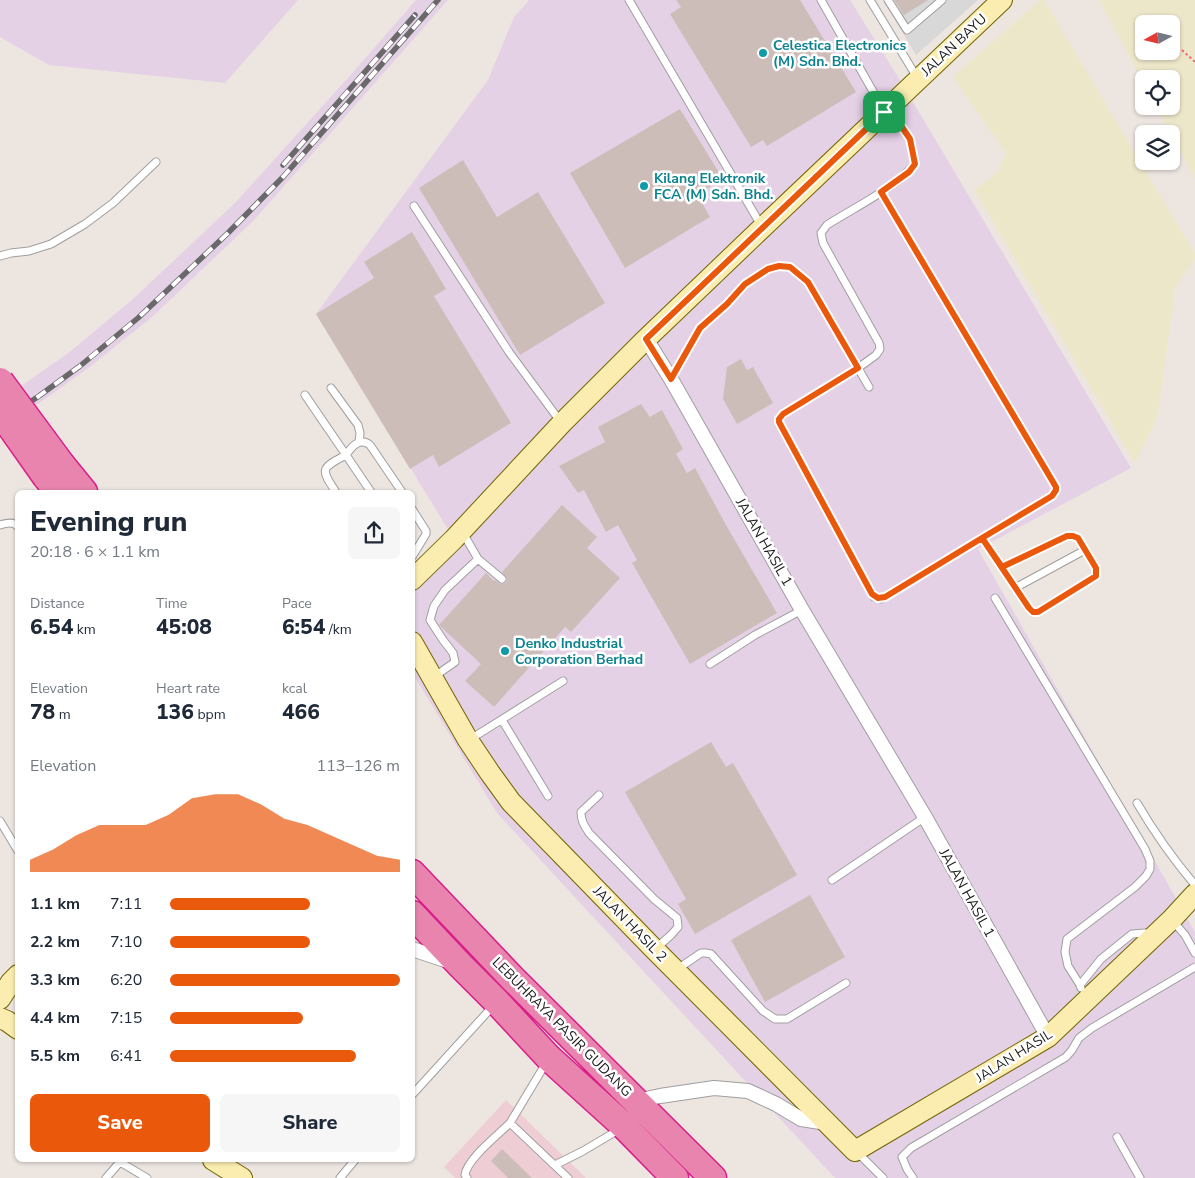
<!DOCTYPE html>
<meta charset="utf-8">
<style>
body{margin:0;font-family:"Nunito Sans",sans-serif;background:#f6f6f7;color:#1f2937;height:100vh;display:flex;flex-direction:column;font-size:19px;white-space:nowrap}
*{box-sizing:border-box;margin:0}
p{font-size:16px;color:#747a83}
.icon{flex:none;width:28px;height:28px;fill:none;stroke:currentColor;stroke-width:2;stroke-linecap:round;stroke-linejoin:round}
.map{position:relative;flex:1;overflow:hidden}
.drawer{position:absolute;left:15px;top:490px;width:400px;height:672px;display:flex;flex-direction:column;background:#fff;border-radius:8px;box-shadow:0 1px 4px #0004}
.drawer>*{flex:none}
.needle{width:32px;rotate:262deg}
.buttons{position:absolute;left:1135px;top:15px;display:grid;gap:10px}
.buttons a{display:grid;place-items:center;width:45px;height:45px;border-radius:8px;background:#fff;box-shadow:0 1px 4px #0004;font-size:25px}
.pin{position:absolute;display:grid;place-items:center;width:42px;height:42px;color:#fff;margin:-21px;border-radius:10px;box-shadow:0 2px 8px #0006}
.round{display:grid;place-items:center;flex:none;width:52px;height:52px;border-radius:8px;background:#f6f6f7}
.summary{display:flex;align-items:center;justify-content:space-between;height:85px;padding:0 15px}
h1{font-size:28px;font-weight:800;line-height:38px}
.metrics{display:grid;grid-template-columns:repeat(3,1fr);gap:8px;height:85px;padding:5px 15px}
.metrics div{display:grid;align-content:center}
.metrics b{font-size:21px;font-weight:800}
.metrics small{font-size:14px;font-weight:400}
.metrics p{font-size:14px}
.chart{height:140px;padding:10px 15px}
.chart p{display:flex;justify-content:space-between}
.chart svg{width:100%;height:90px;margin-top:5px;fill:#ea580c;opacity:.7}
.primary-button{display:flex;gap:10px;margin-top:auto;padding:10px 15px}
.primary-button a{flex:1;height:58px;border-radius:8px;background:#ea580c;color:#fff;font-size:20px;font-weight:800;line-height:58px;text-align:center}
.primary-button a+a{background:#f6f6f7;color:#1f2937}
ul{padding:0 15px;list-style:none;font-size:16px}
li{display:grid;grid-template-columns:80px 60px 1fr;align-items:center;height:38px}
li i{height:12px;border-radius:6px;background:#ea580c}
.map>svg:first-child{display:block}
.residential{fill:#d9d8d8}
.commercial{fill:#efcdd4}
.industrial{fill:#e5d1e6}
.farmland{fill:#ede7ca;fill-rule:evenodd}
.building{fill:#cdbdb9}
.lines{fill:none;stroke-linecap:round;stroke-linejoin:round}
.lane-casing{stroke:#9f9f9f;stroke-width:9}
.street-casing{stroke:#9f9f9f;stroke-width:16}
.secondary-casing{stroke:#726402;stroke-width:22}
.highway-casing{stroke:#d91e8a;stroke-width:29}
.path{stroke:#fd6075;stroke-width:2;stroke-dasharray:2.5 2.5;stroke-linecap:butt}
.lane{stroke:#fff;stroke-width:7}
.street{stroke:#fff;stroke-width:14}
.secondary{stroke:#fbedb0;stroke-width:20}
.highway{stroke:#e884ae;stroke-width:26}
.rail-casing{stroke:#696969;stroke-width:5.5}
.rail{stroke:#fff;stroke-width:4;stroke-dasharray:11;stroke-linecap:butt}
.highway-bridge-casing{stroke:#d91e8a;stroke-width:29;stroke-linecap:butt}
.highway-bridge{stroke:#e884ae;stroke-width:26}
.route-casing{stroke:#fff;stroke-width:10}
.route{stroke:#ea580c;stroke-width:6}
.culture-dot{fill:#0f9aa8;stroke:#fff;stroke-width:2}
.labels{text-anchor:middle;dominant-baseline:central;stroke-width:5;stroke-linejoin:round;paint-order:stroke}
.culture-label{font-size:14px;font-weight:bold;fill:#0d838f;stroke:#fff;text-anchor:start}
.street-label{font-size:14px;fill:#1b1b1b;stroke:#fff}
</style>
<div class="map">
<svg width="1195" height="1178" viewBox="0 0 1195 1178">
<rect width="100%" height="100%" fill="#ede5e0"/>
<path class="residential" d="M883,0h95l-62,55z"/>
<path class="commercial" d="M506,1100l80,78h-131l-11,-11z"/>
<path class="industrial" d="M0,0h298l-73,83 -176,-18 -49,-28z
M416,0h32l-194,220 -102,97 -65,52 -87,62v-30l71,-50 62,-52 102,-96 120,-133z
M529,0h321l48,77 233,391 -153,81 217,383v246h-360l-338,-365 -84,-139v-96l41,-39 -138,-225 172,-234 26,-63z"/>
<path class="farmland" d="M1040,0h4l151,254v5l-20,29 -17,128 -23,47 -161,-273 24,-18 8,-19 -53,-76z
M1099,0h96v179l-39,-73h15v-27h-27v5zM1144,24h27v27h-27z"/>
<path class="building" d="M676,0h124l56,92 -89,54 -4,-6 -12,7 -81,-133 11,-7z
M894,0h34l-24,15z
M680,109l43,70 -26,15 13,23 -85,51 -55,-95z
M463,160l34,57 41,-25 67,111 -85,52 -101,-167z
M412,232l34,57 -12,7 77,127 -72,44 -6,-12 -23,14 -94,-155 58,-36 -10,-16z
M741,359l6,11 6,-3 20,36 -36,21 -14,-25 4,-32z
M641,404l9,13 12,-7 21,39 -7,5 11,19 8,-5 31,57 51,88 -87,51 -58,-101 5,-3 -19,-35 -12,7 -22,-42 -6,3 -19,-27 46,-24 -7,-15z
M562,505l35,32 -10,11 33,30 -49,54 -6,-5 -71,80 -29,-26 16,-17 -42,-39 47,-52 8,8 1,-1 4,3 3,1 4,-1 1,-5 -5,-6z
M711,742l15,25 7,-4 64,112 -102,59 -17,-30 8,-5 -61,-107z
M810,895l35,62 -80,45 -34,-62z
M502,1149l30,29h-24l-17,-17z"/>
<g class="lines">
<defs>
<path id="lane" d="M629,0l133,227
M821,0l62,109
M870,0l48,79
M888,0l19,30 35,-30
M881,192l175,295v3l-4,6 -171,103 -7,-2 -2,-3 -93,-171v-4l4,-5 75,-46 18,-13 4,-6 -1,-6 -56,-100 -2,-10 6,-8c28,-18 67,-36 88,-61l-5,-25 -21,-31
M414,206l95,146 51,69
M0,256l11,-3 18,-2 22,-7 34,-20 28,-21 43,-41
M671,379l29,-51 27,-24 18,-20 23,-15 11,-3 11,1 18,15 61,105
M331,388l27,37 2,8 -1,9
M305,395l41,60c-25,13 -26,14 -10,37
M371,492l-25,-37c6,-9 14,-18 24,-10l32,47
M412,509l14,22v3l-14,23
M0,525c6,-2 14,-4 18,2
M463,533l15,26
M982,538l47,70 4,4h5l58,-36v-8l-18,-30 -5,-2h-6l-65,31
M1015,588l70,-38
M995,598l150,251 5,12v8l-4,7 -11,11 -68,52 -2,13 3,14 12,19
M710,664l45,-29 47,-25
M435,676l20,-14 -2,-9 -10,-13 -13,-20 4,-14 11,-16 33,-31 24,20
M502,720l46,76
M469,740l94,-59
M599,795l-18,17c0,9 3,13 8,21l65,66 23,19 1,9 -7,8 -16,14
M1137,803c17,29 36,56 58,82
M0,821l18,30
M832,880l93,-63
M1172,920l13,15 10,18
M676,970l25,-17h5l5,1 52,57 12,8h12l59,-36
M1081,988l-1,-3 21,-26 31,-25 13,-1 5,1
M546,1063l-36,60 58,55
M412,1095l81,-89
M1117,1137l23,41
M857,1152l26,26
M120,1162l27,16
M555,1165l28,-14 37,-22
M106,1178l14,-16v-2
M340,1178l15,-18
M467,1178l-2,-3c2,-16 33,-40 45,-52
M913,1178l-6,-9 -5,-12 9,-9 155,-91 6,-7 7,-12 13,-10 103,-61"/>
<path id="street" d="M646,339l25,40 131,231 123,207 123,220
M412,949l39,13
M636,1101l24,-5 54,-8 34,3 28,13 25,15 26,4"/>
<path id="secondary" d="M412,580l42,-41 108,-116 84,-84 116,-111 240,-228
M412,642l56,98 22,33 21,29 143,147 201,202 193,-114 124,-118 23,-25
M0,999l11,-17 7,-7
M0,1018l7,3 11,8
M213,1160l29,18"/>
<path id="highway" d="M62,465l22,27
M46,477l12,15
M412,873l101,106 200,199
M412,914l49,52 36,36 52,56 75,68 51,52"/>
</defs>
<use href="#lane" class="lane-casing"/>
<use href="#street" class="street-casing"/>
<use href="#secondary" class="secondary-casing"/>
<use href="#highway" class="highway-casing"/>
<path class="path" d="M1182,50l13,12"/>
<use href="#lane" class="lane"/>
<use href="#street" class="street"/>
<use href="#secondary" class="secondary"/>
<use href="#highway" class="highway"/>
<defs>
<path id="rail" d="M283,165l132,-150
M0,422l39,-26 41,-30 58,-48 90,-85 55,-56 155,-177"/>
</defs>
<use href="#rail" class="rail-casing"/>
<use href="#rail" class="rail"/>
<defs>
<path id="highway-bridge" d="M0,381l62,84
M0,412l46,65"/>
</defs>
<use href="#highway-bridge" class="highway-bridge-casing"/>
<use href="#highway-bridge" class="highway-bridge"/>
</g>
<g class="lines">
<defs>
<path id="route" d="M884,112l-238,227 25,40 29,-51 27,-24 18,-20 23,-15 11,-3 11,1 18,15 50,86 -75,46 -4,5v3l93,172 6,4 7,-1 97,-59 20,29 65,-31h6l5,2 18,30v8l-58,36h-5l-4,-4 -47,-70 70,-42 4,-6v-3l-175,-295 28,-20 6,-8 -5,-25 -21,-31 -5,4"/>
</defs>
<use href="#route" class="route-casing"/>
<use href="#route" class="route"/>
</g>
<g class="culture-dot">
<circle cx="763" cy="53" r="5"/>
<circle cx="644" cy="186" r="5"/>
<circle cx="505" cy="651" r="5"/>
</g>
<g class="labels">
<g class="culture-label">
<text x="773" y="45">Celestica Electronics<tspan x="773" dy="16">(M) Sdn. Bhd.</tspan></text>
<text x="654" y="178">Kilang Elektronik<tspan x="654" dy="16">FCA (M) Sdn. Bhd.</tspan></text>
<text x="515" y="643">Denko Industrial<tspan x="515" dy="16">Corporation Berhad</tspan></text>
</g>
<g class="street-label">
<text transform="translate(954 45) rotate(-43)">JALAN BAYU</text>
<text transform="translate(764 542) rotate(60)">JALAN HASIL 1</text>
<text transform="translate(967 893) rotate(61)">JALAN HASIL 1</text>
<text transform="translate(630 924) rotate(46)">JALAN HASIL 2</text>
<text transform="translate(562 1027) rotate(45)">LEBUHRAYA PASIR GUDANG</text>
<text transform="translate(1014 1056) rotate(-32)">JALAN HASIL</text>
</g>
</g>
</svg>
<div class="buttons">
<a><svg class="needle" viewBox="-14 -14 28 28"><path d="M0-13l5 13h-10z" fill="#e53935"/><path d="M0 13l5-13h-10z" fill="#747a83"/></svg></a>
<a><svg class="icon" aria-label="locate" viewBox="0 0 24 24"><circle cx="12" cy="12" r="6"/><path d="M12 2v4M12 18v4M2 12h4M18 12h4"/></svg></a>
<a><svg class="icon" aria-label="layers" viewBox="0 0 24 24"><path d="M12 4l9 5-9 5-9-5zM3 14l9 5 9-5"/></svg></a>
</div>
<div class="pin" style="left:884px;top:112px;background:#1e9e55"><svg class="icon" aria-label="arrive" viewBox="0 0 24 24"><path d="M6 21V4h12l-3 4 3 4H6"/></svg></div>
<section class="drawer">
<div class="summary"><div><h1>Evening run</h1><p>20:18 · 6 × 1.1 km</p></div><a class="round"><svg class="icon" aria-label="share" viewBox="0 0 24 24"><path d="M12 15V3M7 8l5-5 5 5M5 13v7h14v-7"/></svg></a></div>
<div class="metrics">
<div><p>Distance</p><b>6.54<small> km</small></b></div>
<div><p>Time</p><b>45:08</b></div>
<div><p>Pace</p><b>6:54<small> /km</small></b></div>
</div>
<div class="metrics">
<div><p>Elevation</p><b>78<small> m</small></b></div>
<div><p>Heart rate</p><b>136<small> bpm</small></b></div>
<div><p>kcal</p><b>466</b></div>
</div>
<div class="chart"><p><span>Elevation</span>113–126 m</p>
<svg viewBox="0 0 160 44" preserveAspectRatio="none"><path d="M0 44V38L10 33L20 26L30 21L40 21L50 21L60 16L70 8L80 6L90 6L100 11L110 18L120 21L130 26L140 31L150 36L160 38V44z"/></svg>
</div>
<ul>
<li><b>1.1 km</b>7:11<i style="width:61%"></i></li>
<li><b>2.2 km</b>7:10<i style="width:61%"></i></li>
<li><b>3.3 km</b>6:20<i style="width:100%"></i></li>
<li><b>4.4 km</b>7:15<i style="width:58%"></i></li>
<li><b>5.5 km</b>6:41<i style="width:81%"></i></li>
</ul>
<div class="primary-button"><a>Save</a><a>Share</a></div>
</section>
</div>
